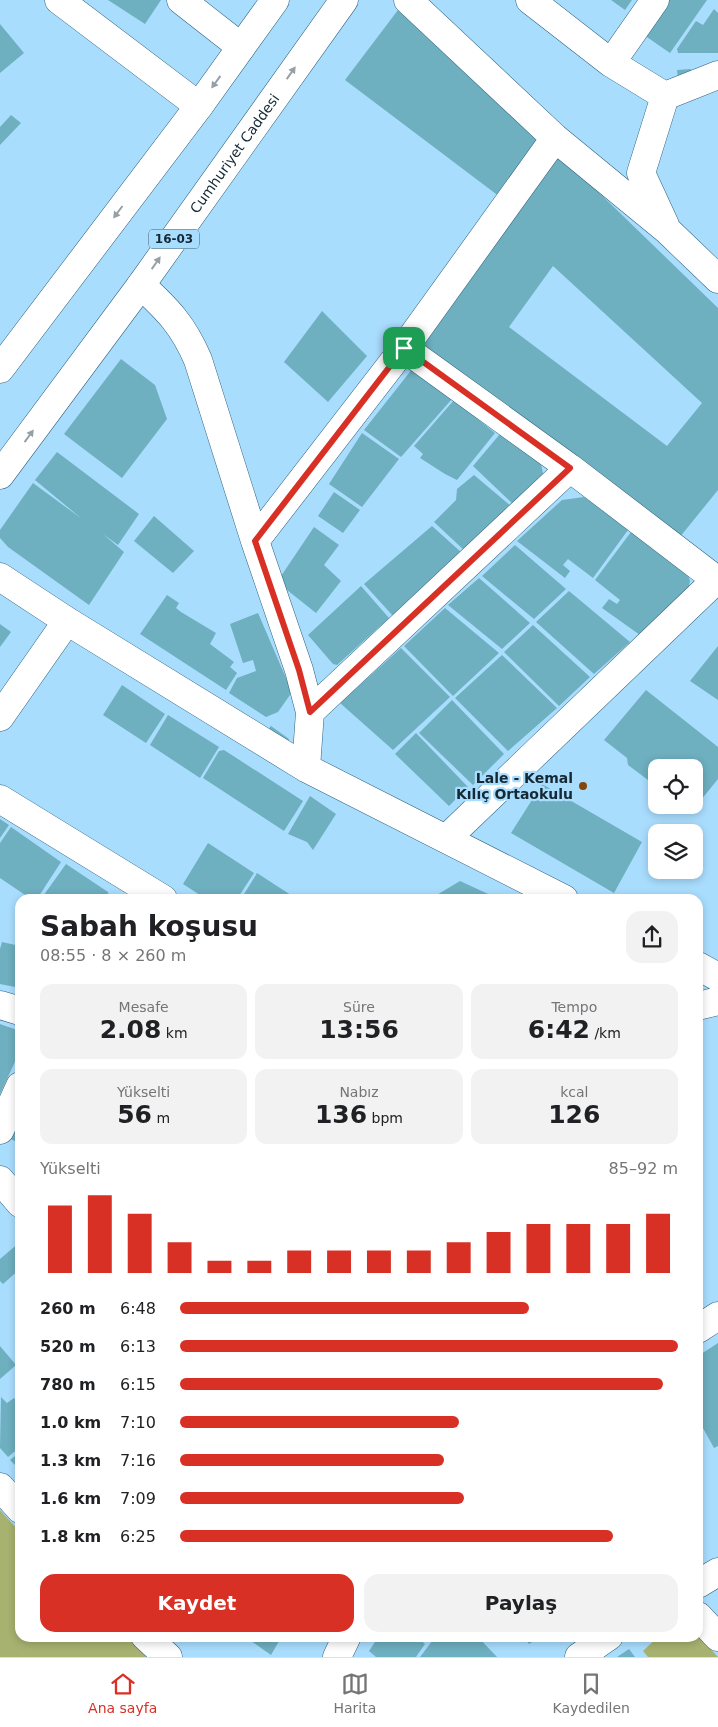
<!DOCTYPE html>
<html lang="tr">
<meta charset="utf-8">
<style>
body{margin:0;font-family:"DejaVu Sans",sans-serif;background:#f2f2f2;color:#202124;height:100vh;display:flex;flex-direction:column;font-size:19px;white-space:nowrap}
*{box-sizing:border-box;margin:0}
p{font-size:16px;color:#757577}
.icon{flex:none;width:28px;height:28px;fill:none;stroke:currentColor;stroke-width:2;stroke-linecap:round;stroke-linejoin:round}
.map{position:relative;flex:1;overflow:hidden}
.drawer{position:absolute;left:15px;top:894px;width:688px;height:748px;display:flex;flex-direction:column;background:#fff;border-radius:15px;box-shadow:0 2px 8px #0003}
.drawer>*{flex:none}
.buttons{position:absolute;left:648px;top:759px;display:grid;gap:10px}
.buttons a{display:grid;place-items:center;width:55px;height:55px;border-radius:10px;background:#fff;box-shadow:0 2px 8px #0003;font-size:25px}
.pin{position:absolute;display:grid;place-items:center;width:42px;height:42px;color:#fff;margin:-21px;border-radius:10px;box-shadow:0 2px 8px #0006}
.round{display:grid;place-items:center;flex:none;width:52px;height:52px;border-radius:15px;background:#f2f2f2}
.overview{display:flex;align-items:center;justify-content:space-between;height:85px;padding:0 25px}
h1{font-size:28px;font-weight:700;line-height:38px}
.figures{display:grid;grid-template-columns:repeat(3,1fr);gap:8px;height:85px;padding:5px 25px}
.figures div{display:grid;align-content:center;border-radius:12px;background:#f2f2f2;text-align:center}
.figures b{font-size:25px;font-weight:700}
.figures small{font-size:14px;font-weight:400}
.figures p{font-size:14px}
.chart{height:140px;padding:10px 25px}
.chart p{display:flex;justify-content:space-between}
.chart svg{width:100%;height:90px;margin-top:5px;stroke:#d93025;stroke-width:6}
.action{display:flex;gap:10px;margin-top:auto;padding:10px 25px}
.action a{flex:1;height:58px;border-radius:15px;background:#d93025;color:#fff;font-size:20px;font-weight:700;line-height:58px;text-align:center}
.action a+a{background:#f2f2f2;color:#202124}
ul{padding:0 25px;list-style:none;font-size:16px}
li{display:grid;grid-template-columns:80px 60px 1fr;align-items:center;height:38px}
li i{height:12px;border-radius:6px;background:#d93025}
.menu{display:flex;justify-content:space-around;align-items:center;height:70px;border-top:1px solid #e0e0e0;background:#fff;font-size:14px;color:#757577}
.menu a{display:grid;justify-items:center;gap:2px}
.menu .active{color:#d93025}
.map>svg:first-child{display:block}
.green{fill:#a7b270}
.building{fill:#6eafc0;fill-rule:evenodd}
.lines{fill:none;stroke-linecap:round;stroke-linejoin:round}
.minor-casing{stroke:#2f617d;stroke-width:29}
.major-casing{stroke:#2f617d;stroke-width:29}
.minor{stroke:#fff;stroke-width:28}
.major{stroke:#fff;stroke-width:28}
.oneway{fill:#959fa4}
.route-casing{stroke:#fff;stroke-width:10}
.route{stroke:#d93025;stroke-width:6}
.poi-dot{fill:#85460b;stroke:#a9ddfe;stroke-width:2}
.labels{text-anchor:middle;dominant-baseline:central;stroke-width:4.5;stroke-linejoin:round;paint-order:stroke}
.shield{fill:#a9ddfe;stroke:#415f71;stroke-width:1}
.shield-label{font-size:12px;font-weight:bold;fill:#142935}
.street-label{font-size:14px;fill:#142935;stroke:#a9ddfe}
.poi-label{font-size:14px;font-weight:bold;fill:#142935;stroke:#a9ddfe;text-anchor:end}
</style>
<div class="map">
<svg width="718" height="1657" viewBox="0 0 718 1657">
<rect width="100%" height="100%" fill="#a9ddfe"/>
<path class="green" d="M0,1510l20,22v104h107l22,21h-149z
M698,1635l20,22h-70l-5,-6 16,-15z"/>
<path class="building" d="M108,0h53l-16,24z
M611,0h21l-7,10z
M667,0h40l-37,53 -26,-18z
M401,6l130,122 7,18 -38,51 -155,-117z
M714,9l4,4v40h-40l-1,-4 19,-28 7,4z
M0,24l24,29 -24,20z
M691,69l-2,11 -11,-1 -1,-9z
M11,115l10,8 -21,22v-18z
M555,150l163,158v182l-43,53 -261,-195zM553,266l149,137 -35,43 -158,-119z
M322,311l45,45 -39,46 -44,-40z
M121,359l34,26 12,34 -45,59 -58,-44z
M413,368l39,31 -51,58 -37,-27z
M454,400l41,33 -38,47 -12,-6 -25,-16 3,-4 -9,-8z
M362,433l37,26 -37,48 -33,-23z
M500,434l37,23 4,7 3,14 -29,28 -42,-40z
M57,452l82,62 -21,31 -15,-11 21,18 -35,53 -81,-58 -8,-9v-8l33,-47 49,36 -47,-39z
M474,475l38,32 -46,45 -32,-30 22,-22 1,-11z
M334,492l26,18 -17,23 -25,-17z
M584,497l44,33 -35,48 -25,-19 -5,6 7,6 -5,7 -48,-37 45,-41z
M154,516l40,35 -21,22 -39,-32z
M432,526l30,27 -69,63 -29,-32z
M314,527l25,18 -15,20 17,16 -25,32 -39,-31z
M631,532l56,40 3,9 -4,18 -46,36 -38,-27 7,-9 8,5 3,-4 -25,-20z
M515,545l51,44 -32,30 -52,-43z
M479,578l51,45 -28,26 -54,-44z
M361,586l28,32 -52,47 -4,-1 -25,-29z
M569,591l61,51 -36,32 -58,-52z
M167,595l12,8 -3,5 5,4 35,21 -6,11 24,18 -4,5 7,6 -11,17 -86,-56z
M445,608l54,45 -46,43 -49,-50z
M258,613l34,79 -14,20 -12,5 -37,-24 8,-15 19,-7 -3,-11 -10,3 -13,-39z
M0,624l11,8 -11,15z
M533,625l57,52 -31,29 -55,-54z
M718,646v54l-28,-19z
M401,648l49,49 -57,53 -53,-47z
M502,655l55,53 -49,43 -53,-53z
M122,685l43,29 -19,29 -43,-28z
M646,690l72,57v32l-26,32 -8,-6h10v-37h-38v18l-28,-21 -1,-7 -23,-18z
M452,700l52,54 -31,31 -54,-52z
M168,715l51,32 -19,31 -50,-33z
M271,726l18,13 -1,4 -21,-12z
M416,733l52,54 -19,19 -54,-52z
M224,750l79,51 -19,30 -81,-53 16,-27z
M542,784l100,58 -28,51 -103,-60z
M310,796l26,18 -23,36 -6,-8 -19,-8z
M0,819l9,6 -9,13z
M11,827l50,35 -24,37h-6l-31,-21v-35z
M208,843l46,30 -17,26h-31l-23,-15z
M66,864l42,28 1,7h-68z
M257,873l40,26h-56z
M460,881l39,18h-63l-1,-3z
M2,942l18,4v42l-20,-4v-35z
M0,1024l20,7v20l-20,43z
M20,1121v23l-9,-5z
M20,1242v27l-17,15 -3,-3v-22z
M718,1343v103l-4,2 -16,-29v-63z
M0,1346l16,19 -16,14z
M1,1397l6,6 7,-5 6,7v42l-12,10 -8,-9z
M20,1452v18l-10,-10z
M244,1636h38l-11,19z
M379,1636h36l10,8 -9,13h-40l-7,-6z
M436,1636h41l20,21h-77z
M523,1636h18l-12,8z
M629,1649l6,8h-18z"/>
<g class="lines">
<defs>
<path id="minor" d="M59,0l140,106
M181,0l60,47
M408,0l147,138 112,92 51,49
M530,0l81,63 54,33 -24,77 24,52
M611,63l44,-63
M665,96l53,-21
M141,285c27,25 42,40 57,75l57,181 44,129 11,42 -4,56
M404,348l166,120 148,113
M255,541l149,-193 151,-210
M0,577l67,44 239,147 258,131
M310,712l260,-244
M0,717l67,-96
M0,799l163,100
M446,839l271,-260
M698,966l20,11
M0,1005l20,6
M698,1006l20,-5
M0,1130l20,-44
M0,1180l20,23
M698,1329l20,-13
M0,1487l20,22
M698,1584l20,-12
M698,1616l20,21
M145,1636l23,21
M337,1657l10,-21
M579,1657l30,-21"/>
<g id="major">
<path d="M0,369l199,-263 76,-106"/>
<path id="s1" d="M0,475l141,-190 203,-285"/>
</g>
</defs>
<use href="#minor" class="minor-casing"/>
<use href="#major" class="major-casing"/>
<use href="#minor" class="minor"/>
<use href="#major" class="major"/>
</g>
<defs><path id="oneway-solid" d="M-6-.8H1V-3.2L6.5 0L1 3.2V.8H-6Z" transform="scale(1.25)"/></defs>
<g class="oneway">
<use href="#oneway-solid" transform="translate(291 73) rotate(-55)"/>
<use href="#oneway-solid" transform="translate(216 82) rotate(126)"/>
<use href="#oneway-solid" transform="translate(118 212) rotate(127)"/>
<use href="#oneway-solid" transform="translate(156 263) rotate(-55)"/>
<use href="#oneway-solid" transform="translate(29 436) rotate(-54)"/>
</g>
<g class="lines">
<defs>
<path id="route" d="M404,348l166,120 -260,244 -11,-42 -44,-129z"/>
</defs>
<use href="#route" class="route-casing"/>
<use href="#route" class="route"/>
</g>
<circle class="poi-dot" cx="583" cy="786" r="5"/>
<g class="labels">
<rect class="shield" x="149" y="229.5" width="50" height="19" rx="4"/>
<g class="shield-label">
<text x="174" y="239">16-03</text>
</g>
<g class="street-label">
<text stroke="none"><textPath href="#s1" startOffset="398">Cumhuriyet Caddesi</textPath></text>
</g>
<g class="poi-label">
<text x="573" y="778">Lale - Kemal<tspan x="573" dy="16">Kılıç Ortaokulu</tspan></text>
</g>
</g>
</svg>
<div class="buttons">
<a><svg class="icon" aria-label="locate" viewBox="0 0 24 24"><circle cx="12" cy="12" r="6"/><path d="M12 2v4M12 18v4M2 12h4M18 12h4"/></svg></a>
<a><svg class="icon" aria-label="layers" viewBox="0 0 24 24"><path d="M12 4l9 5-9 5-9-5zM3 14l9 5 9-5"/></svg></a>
</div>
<div class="pin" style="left:404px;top:348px;background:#1e9e55"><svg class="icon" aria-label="arrive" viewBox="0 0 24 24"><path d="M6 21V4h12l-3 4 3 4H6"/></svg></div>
<section class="drawer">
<div class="overview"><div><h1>Sabah koşusu</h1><p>08:55 · 8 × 260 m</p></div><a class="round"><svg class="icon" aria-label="share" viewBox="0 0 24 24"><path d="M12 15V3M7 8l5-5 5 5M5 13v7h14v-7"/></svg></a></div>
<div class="figures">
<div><p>Mesafe</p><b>2.08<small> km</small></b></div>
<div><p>Süre</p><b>13:56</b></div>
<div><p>Tempo</p><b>6:42<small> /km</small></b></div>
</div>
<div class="figures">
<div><p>Yükselti</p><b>56<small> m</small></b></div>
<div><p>Nabız</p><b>136<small> bpm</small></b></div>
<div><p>kcal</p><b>126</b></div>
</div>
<div class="chart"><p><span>Yükselti</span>85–92 m</p>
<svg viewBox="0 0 160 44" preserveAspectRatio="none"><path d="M5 44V11M15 44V6M25 44V15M35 44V29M45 44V38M55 44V38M65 44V33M75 44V33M85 44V33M95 44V33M105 44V29M115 44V24M125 44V20M135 44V20M145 44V20M155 44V15"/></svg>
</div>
<ul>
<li><b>260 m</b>6:48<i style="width:70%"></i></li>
<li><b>520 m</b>6:13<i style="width:100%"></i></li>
<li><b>780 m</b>6:15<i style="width:97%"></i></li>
<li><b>1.0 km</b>7:10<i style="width:56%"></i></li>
<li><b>1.3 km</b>7:16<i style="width:53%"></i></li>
<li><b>1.6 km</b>7:09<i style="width:57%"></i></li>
<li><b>1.8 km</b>6:25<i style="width:87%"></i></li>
</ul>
<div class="action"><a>Kaydet</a><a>Paylaş</a></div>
</section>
</div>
<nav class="menu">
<a class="active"><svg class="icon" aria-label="home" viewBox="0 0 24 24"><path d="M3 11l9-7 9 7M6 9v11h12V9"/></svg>Ana sayfa</a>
<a><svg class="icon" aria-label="map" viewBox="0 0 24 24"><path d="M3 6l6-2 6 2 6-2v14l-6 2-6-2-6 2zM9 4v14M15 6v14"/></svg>Harita</a>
<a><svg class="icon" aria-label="saved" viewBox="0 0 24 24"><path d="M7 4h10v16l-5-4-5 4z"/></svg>Kaydedilen</a>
</nav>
